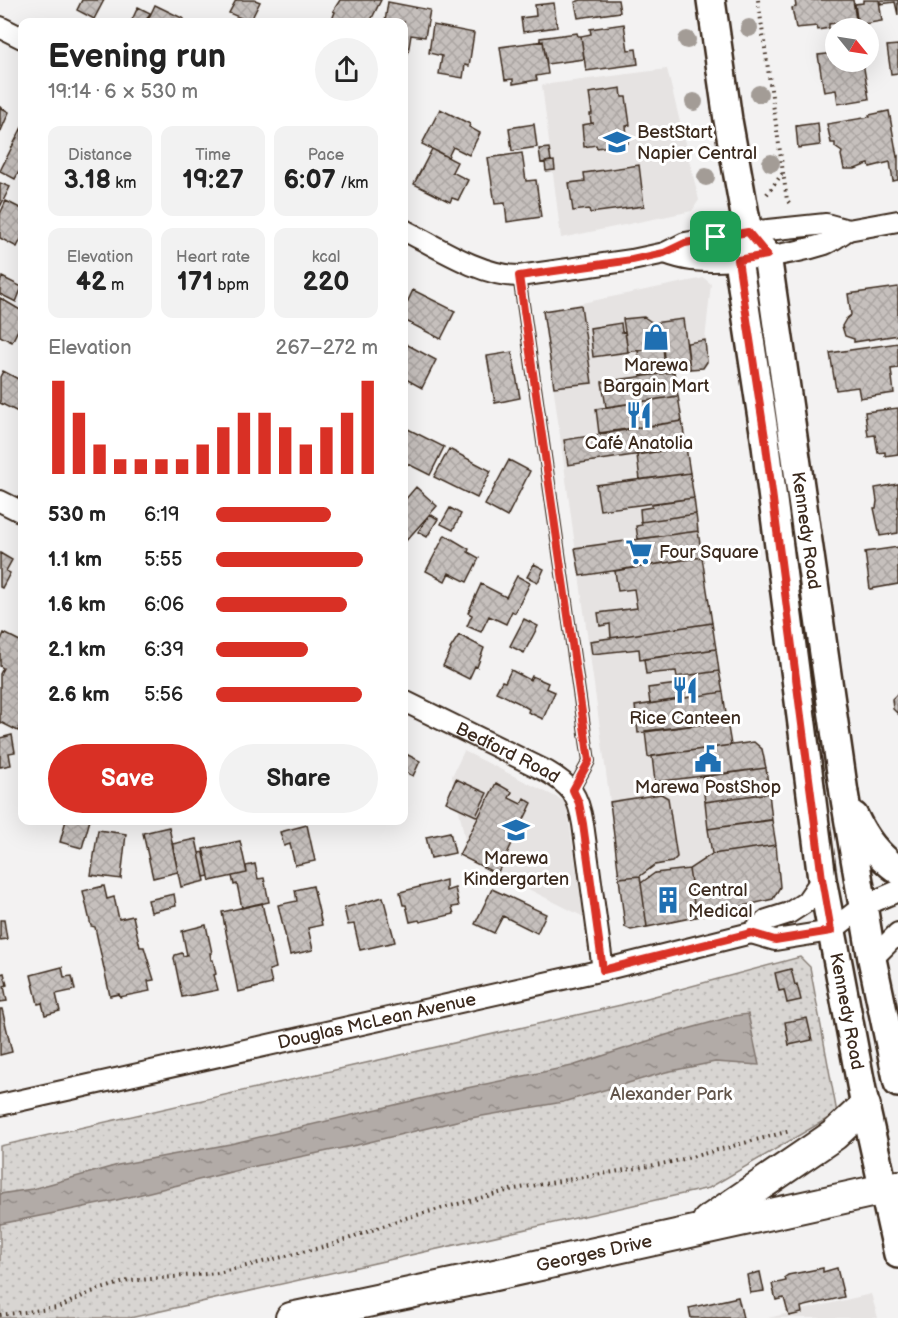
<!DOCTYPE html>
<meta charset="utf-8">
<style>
body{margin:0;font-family:"Balsamiq Sans",sans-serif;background:#f2f2f2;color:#222;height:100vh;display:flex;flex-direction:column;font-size:22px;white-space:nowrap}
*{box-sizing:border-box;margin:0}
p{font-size:20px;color:#767676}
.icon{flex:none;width:33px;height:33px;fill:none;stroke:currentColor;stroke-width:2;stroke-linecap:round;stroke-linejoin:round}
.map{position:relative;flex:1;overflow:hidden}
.side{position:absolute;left:18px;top:18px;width:390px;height:807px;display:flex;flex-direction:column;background:#fff;border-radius:12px;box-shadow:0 6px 24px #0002}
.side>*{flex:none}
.needle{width:39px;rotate:120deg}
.controls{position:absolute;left:825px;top:18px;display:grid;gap:12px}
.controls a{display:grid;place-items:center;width:54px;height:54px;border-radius:50%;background:#fff;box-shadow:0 6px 24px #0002;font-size:30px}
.pin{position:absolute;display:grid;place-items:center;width:51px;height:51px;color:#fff;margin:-26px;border-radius:12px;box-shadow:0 3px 9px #0006}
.round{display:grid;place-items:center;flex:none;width:63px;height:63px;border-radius:32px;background:#f2f2f2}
.overview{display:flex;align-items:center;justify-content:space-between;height:102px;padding:0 30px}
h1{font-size:33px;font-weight:700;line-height:45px}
.metrics{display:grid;grid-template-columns:repeat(3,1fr);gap:9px;height:102px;padding:6px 30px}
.metrics div{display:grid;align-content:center;border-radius:12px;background:#f2f2f2;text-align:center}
.metrics b{font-size:26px;font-weight:700}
.metrics small{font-size:16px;font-weight:400}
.metrics p{font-size:16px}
.chart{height:168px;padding:12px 30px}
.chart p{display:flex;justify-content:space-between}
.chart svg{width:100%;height:108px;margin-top:6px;stroke:#d93025;stroke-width:6}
.primary-button{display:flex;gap:12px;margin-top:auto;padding:12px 30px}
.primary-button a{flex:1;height:69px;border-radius:36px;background:#d93025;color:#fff;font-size:24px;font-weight:700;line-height:69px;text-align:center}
.primary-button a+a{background:#f2f2f2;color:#222}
ul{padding:0 30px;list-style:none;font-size:20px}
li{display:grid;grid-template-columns:96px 72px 1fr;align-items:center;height:45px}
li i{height:15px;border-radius:8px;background:#d93025}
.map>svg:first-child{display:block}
.built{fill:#e6e3e2}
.grass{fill:url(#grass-dots);stroke:#8a8078;stroke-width:1.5}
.water{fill:url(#water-ripples);stroke:#827770;stroke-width:1.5}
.building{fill:url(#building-cross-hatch);stroke:#3b2a1e;stroke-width:1.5}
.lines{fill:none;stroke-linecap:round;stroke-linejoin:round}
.lane-casing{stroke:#3b2a1e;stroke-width:14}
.street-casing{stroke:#3b2a1e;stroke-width:24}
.secondary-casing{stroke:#3b2a1e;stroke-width:32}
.primary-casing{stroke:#3b2a1e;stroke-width:34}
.path{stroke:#3b2a1e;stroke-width:4;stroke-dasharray:1.5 4.5;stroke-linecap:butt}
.lane{stroke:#fff;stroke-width:9}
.street{stroke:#fff;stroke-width:20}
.secondary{stroke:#fff;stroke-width:27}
.primary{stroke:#fff;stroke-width:30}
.tree{fill:#a39c96}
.route-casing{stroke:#fff;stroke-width:12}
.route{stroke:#d93025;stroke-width:8}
.labels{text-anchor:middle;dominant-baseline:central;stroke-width:6;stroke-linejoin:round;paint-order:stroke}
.poi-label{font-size:18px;fill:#3b2a1e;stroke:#fff}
.street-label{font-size:18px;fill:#3b2a1e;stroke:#fff}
.park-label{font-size:18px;fill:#62554b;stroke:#fff}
</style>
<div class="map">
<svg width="898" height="1318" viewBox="0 0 898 1318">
<defs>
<pattern id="grass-dots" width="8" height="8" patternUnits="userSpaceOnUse" patternTransform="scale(1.5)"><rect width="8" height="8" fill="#d8d5d2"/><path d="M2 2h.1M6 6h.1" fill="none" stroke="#bab7b4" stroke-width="1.8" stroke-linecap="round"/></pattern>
<pattern id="water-ripples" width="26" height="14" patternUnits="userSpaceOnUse" patternTransform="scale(1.5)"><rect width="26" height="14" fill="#b2aba7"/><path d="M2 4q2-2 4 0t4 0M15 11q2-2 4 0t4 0" fill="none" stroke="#928b87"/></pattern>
<pattern id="building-cross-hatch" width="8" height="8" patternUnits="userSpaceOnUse" patternTransform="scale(1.5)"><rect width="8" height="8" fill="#c6c0bd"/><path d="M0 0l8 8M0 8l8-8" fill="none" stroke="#aba5a2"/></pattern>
</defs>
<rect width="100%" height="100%" fill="#f3f2f2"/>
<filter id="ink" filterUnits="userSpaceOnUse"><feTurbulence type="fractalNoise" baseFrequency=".0167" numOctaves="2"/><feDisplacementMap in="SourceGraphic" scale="12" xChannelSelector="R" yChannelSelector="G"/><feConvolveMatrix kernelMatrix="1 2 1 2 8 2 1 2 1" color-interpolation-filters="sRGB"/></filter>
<g filter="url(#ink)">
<path class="built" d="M667,69l32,131 -7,11 -131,27 -19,-153z
M704,278l7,6 -6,56 2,22 -4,6h-29l56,377 24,-3 8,7 18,138 -7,12 -142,31 -6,-3 -15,-125 -67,-491z
M464,751l102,51 18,115 -115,-58 -17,-83z
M871,1294l7,24h-110z"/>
<path class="grass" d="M800,957l10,10 27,146 -128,75 -579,130h-130v-172l621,-141z"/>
<path class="water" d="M748,1014l11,51 -44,-3 -49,10 -103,30 -98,17 -108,26 -106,22 -142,35 -109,22v-30l32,-5 86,-24 112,-21 232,-55 110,-23 94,-31 68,-19z"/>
<path class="building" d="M82,0h22l-10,19 -17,-9z
M236,0h19l5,2 -10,20 -21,-9z
M340,0h41l-11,22h-39l4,-10 -2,-1z
M581,0h37l2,12 -42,6 -3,-16z
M795,0h58l3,20 -27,4v4l-11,2 -1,-4 -21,2 -4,-20 4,-1z
M863,0h16l3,21 -24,4 -3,-21 8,-1z
M881,0h17v15l-3,-13 -14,2z
M388,2l42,8 -5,27 -14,-2 -3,18 -4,-1v-30h-19z
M554,3l3,24 -34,5 -2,-14 15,-2 -1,-11z
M155,5l29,14 -2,3h-35z
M138,7l12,6 -5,9h-14z
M624,24l4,26 8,-1 2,15 -52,7 -5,-35 10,-2 -1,-5z
M433,25l41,8 -5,33 -4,-1 -2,13 -24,-4 3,-18 -13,-3z
M577,33l1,3h3l3,23 -37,5 -4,-23 -3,1v-4z
M543,41l5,33 -12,2 1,4 -24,4v-5l-8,1 -5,-33z
M898,45v28l-7,1 -4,-28z
M836,53v9h27l6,37 -31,5 -2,-14 -12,2 -6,-37z
M621,88l1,9h4l4,28 -4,1 2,17 -31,5 -1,-3 -12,2 -2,-22 12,-2h-3l-1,-9h2l-3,-21z
M0,107l9,5 -9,21z
M440,109l30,15 -1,3 11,6 -11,22 -16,-8 -5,10 -26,-13z
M889,111l8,46 1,-1v24l-5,1 -3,-19 -20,5 -1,-3 -4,1 -10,4h-11l-3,-14 1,-3 -7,-5v-4h-4l-4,-19 43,-7 -1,-2z
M818,123l2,22 -22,3 -2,-22z
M534,124l3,23 -25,4 -3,-23z
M22,127v39l-7,13 -15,-8z
M549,148l2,13 -10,2 -2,-14z
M432,149l25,13 -5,10 16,8 -10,20 -6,-2 -2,4 -36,-18z
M522,153l4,28 10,-1 5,37 -34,5 -2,-19 -10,1 -7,-46z
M554,161l1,9 -9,1 -1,-9z
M639,165l5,41 -54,7 -1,-4 -16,2 -4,-28 16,-2 -1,-8z
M0,183l10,4 -10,20z
M6,201l16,8v28l-5,10 -17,-9v-24z
M2,277l20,10 -6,15 -16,-8v-11z
M898,287v48l-44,7v-3l-9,-3 -3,-10 4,-7 5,-4 -3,-21z
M413,290l42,21 -14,28 -37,-19v-11z
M0,298l22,13v11l-10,20 -12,-6z
M581,305l11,78 -38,4 -11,-76z
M644,317l9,6 30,-4 7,50 -12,-3 -13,2 -2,-21 -35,5 -5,-33z
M621,323l1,9 3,-1 3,21 -35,5 -3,-29z
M705,340l2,22 -4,6 -13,1 -3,-26z
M404,343l32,17 -14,28 -18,-10z
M898,343v25l-7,1 3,24 -34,5 -2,-11 -22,3 -6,-37z
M663,347l2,21 9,-1v5l-33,4 -3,-25z
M512,352l8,46 -25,5 -8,-47z
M3,371l19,10v22l-4,9 -18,-9v-26z
M674,372l4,24 -72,11 -4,-25z
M678,396l4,25 -83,12 -3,-24z
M898,408v46l-13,2v-4l-7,1 -3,-18 -7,1 -3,-24z
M682,421l4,26 -118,18 -4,-25z
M404,427l40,20 -14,28 -26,-13z
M686,447l4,26 -50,7 -3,-25z
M449,449l42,22 -14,27 -43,-21z
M509,460l21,11 -23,46 -22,-12z
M690,473l4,25 -94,12 -4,-25z
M898,484v49l-18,3 -6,-28h2l1,-7 -2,-13z
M416,487l21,19 -33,37v-42z
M694,498l2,16 -55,8 -1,-13 12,-2v-3z
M450,508l11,6 -8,16 -12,-6z
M430,514l8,5 -11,18 -9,-5z
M696,514l2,17 -60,8 -2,-13 6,-1 -1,-3z
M698,531l4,26 -122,19 -5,-28z
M445,535l24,14 -1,3 11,6 -12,24 -18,-9 -4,8 -19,-10z
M898,547v37l-28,5 -5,-37z
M0,553l12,7 -6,11 4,2 -8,15 -2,-1z
M702,557l10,66 -101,15 -1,-14 -10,2 -2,-13 39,-5 -3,-19 -16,2 -3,-20z
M534,564l10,5 -6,13 -11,-5z
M517,576l13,7 -15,30 -3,-2 -6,13 -17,-8 -8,16 -14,-6 5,-11 -4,-2 13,-29 25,13z
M524,619l14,7 -14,27 -14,-7z
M712,623l4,26 -76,11 -1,-11 -47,5 -2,-13z
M4,633l18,9v79l-4,10 -18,-9v-48l3,-6 -3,-2v-24z
M459,635l25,13 -7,19 -2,-1 -6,13 -26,-13 8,-16 -1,-1z
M716,649l3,22 -42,6 -1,-6 -30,3 -2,-15z
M511,670l19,10 2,-4 16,7 -2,5 9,4 -12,27 -15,-7 1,-3 -10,-6 -23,-11 6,-11 3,1z
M719,671l4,21 -73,12 -2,-16 29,-4v-7z
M723,692l4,29 -89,12 -3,-27z
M898,693v21l-5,-5 -1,-10z
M727,721l4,24 -83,12 -3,-26z
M12,735l3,17 -6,1 2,12 -11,2v-29z
M754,742l8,7 4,19 -111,14 -3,-26z
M404,753l16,8 -7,15 -8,-4 -1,4z
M766,768l3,25 -64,9 -3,-25z
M456,779l31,14 -11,23 -30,-14z
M496,783l16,9 -3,6 12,6 3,-6 8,5 -35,71 -38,-19z
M769,793l3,27 -64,9 -3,-27z
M661,794l7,4 9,59 -5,5 -17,3 -15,11 -21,2 -9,-76z
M66,820h24l-8,28 -22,-6z
M769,820h3l4,25 -64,9 -4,-25z
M307,825l8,36 -20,4 -5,-21 -6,2 -4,-14z
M169,827l9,45 -25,6 -10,-45z
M98,830l28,4 -5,45 -30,-4z
M450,832l5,21 -24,5 -5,-21z
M196,839l9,42 -24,6 -9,-43z
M240,841l7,32 -37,8 -7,-32z
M776,845l4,42 -7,12 -77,18 -7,-48 23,-15z
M204,852l5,24 -5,1 -5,-24z
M255,864l3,15 6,-1 5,24 -27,6 -5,-24 -3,1 -2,-9 15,-3 -1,-7z
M689,869l7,48 -49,10 -6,-44 14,-10z
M640,876l7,51 -16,3 -6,-3 -6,-49z
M446,880v11l9,-3 4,18 -7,1 2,7 -34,8 -1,-2 -9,2 -4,-17h-3l-3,-13z
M104,886l3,13 7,-2 5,22 14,-3 7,31h4l10,33 -6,1 2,10 -30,6 -1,-3 -9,2 -15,-69 -4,-1 -8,-35z
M313,886l9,39 -14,3 5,22 -23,5 -12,-50 19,-4 -2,-11z
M492,889l54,25 -9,19 -34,-17 -9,17 -19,-9z
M174,894l2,12 -25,6 -3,-12z
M383,897l12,45 -35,8 -6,-26 -6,1 -4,-17z
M262,903l14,65 -7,2 3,14 -34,8 -16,-80z
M0,920h4l3,19 -7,1z
M206,925l6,28h-2l1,7h2l3,14 -2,1 4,15 -36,7 -8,-39 1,-3 7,-2 1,3 4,-1 -5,-24z
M62,967l2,10 8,-1 3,14 -19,4 4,17 -15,4 -3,-12 -4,1 -7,-29z
M791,969l4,16 2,-1 4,16 -14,3 -3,-13 -5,1 -4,-18z
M4,973l3,12 -3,1 3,15 -7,1v-28z
M0,1009h2l10,43 -12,3z
M807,1018l5,22 -23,5 -4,-23z
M823,1268v4l14,-4 7,29 -43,10 1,6 -13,3 -5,-18 -8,2 -4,-16 14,-3 -1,-4 3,-2z
M760,1272l4,19 -14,2 -3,-18z
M738,1297l5,21h-52l-2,-10z"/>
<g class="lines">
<defs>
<path id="lane" d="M519,276l70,485 -16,29"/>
<g id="street">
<path d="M0,27l22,11"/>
<path d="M404,230c33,17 77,46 115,46l113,-16 33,-7 20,-10 63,-11 78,-8 22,6 50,-9"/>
<path d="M665,253c8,3 18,6 27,7 35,4 99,-5 133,-16 8,-3 16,-10 23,-14"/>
<path d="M0,501l22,11"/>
<path id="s1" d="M404,701l142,70c26,15 32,24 37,53l20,146"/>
<path d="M751,933l24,7 56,-9 32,-25 35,-15"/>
<path d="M872,959l26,-26"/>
<path id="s2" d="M0,1105l603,-135 148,-37 16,-13 22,-7 17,-11 16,-23"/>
</g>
<g id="secondary">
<path id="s3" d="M711,0l17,120 20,112 19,23 77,538 28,166 26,124"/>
<path id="s4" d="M748,232l-10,28 27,178 57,441 43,227 33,148"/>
<path d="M854,816c11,23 23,39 44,54"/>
</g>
<g id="primary">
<path d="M708,1221l126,-86 31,-29"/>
<path id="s5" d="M291,1318l204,-43 403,-89"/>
</g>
</defs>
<use href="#lane" class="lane-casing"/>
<use href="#street" class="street-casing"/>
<use href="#secondary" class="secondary-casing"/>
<use href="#primary" class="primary-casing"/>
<path class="path" d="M758,0l29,200 4,5
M767,194l15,-20
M0,1315l58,-7 33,-16 37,-11 90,-8 113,-28 71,-26 112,-30 158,-27 118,-31"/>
<use href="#lane" class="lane"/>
<use href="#street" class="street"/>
<use href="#secondary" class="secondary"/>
<use href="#primary" class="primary"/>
</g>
<g class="tree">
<circle cx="749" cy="28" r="9"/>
<circle cx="687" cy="40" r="9"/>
<circle cx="759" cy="94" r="9"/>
<circle cx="694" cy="102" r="9"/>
<circle cx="771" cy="163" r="9"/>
<circle cx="706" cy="177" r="9"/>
</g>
</g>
<g class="lines" filter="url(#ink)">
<defs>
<path id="route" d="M748,232l19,23 -29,5 27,178 57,441 9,52 -56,9 -24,-7 -148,37 -20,-146 -4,-21 -6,-13 16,-29 -70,-485 113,-16 32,-7 21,-10z"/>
</defs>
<use href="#route" class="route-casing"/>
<use href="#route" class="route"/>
</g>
<defs>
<symbol id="school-bare" viewBox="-9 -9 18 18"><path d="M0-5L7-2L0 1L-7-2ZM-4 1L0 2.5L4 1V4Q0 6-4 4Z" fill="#1f6fb2" stroke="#fff" stroke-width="2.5" paint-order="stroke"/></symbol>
<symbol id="shop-bare" viewBox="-9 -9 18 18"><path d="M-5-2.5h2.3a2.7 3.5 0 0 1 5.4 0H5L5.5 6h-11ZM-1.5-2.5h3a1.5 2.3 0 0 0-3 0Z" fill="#1f6fb2" stroke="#fff" stroke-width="2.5" paint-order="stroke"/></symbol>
<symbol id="restaurant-bare" viewBox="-9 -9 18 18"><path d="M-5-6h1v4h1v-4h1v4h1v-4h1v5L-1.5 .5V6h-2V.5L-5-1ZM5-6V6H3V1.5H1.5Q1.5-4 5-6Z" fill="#1f6fb2" stroke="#fff" stroke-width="2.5" paint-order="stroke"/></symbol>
<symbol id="supermarket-bare" viewBox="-9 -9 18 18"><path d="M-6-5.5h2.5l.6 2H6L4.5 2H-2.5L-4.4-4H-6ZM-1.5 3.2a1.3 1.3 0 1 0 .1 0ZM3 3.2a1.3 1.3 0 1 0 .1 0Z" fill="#1f6fb2" stroke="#fff" stroke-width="2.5" paint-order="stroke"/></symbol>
<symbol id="civic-bare" viewBox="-9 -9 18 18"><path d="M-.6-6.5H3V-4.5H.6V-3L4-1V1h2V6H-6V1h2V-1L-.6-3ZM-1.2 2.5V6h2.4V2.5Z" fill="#1f6fb2" stroke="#fff" stroke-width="2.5" paint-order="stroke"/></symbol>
<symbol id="building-bare" viewBox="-9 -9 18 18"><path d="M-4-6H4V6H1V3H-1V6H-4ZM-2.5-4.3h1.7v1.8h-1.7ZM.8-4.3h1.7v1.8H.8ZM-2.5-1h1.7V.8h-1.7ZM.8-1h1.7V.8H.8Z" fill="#1f6fb2" stroke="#fff" stroke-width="2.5" paint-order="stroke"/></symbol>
</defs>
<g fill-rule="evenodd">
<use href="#school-bare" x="598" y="123" width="38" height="38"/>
<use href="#shop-bare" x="637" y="318" width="38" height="38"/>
<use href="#restaurant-bare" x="620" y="396" width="38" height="38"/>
<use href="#supermarket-bare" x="620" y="533" width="38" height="38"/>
<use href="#restaurant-bare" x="666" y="671" width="38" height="38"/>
<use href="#civic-bare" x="689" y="740" width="38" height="38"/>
<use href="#school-bare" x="497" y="811" width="38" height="38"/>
<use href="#building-bare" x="649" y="881" width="38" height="38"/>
</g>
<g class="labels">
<g class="poi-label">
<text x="637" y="132" text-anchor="start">BestStart<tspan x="637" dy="21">Napier Central</tspan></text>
<text x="656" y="365">Marewa<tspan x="656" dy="21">Bargain Mart</tspan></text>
<text x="639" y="443">Café Anatolia</text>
<text x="659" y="552" text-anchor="start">Four Square</text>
<text x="685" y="718">Rice Canteen</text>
<text x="708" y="787">Marewa PostShop</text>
<text x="516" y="858">Marewa<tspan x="516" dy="21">Kindergarten</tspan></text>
<text x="688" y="890" text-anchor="start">Central<tspan x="688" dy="21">Medical</tspan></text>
</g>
<g class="street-label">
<text stroke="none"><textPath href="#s3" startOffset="543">Kennedy Road</textPath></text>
<text stroke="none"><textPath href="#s1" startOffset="116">Bedford Road</textPath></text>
<text stroke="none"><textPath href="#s4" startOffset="789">Kennedy Road</textPath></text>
<text stroke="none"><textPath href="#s2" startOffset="386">Douglas McLean Avenue</textPath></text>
<text stroke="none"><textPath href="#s5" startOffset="310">Georges Drive</textPath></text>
</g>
<g class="park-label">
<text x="671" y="1094">Alexander Park</text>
</g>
</g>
</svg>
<div class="controls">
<a><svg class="needle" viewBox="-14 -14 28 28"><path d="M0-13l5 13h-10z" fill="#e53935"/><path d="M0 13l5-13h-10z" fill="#767676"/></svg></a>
</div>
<div class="pin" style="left:716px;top:237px;background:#1e9e55"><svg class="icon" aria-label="arrive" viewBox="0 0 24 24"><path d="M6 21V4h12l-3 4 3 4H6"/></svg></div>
<section class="side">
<div class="overview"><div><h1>Evening run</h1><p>19:14 · 6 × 530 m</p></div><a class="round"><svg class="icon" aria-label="share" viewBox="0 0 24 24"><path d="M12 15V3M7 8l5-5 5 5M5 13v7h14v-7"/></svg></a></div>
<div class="metrics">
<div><p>Distance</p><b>3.18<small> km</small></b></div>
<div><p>Time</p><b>19:27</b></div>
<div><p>Pace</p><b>6:07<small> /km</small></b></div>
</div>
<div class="metrics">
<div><p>Elevation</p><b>42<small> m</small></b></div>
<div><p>Heart rate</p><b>171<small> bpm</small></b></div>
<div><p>kcal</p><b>220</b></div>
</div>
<div class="chart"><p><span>Elevation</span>267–272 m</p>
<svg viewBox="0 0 160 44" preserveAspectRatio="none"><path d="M5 44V6M15 44V19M25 44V32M35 44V38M45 44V38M55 44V38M65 44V38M75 44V32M85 44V25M95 44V19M105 44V19M115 44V25M125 44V32M135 44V25M145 44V19M155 44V6"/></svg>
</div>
<ul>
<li><b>530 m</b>6:19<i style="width:71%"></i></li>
<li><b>1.1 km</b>5:55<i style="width:91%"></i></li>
<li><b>1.6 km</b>6:06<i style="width:81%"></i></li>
<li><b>2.1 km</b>6:39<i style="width:57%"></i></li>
<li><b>2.6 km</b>5:56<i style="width:90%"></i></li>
</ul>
<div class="primary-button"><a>Save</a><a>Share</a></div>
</section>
</div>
